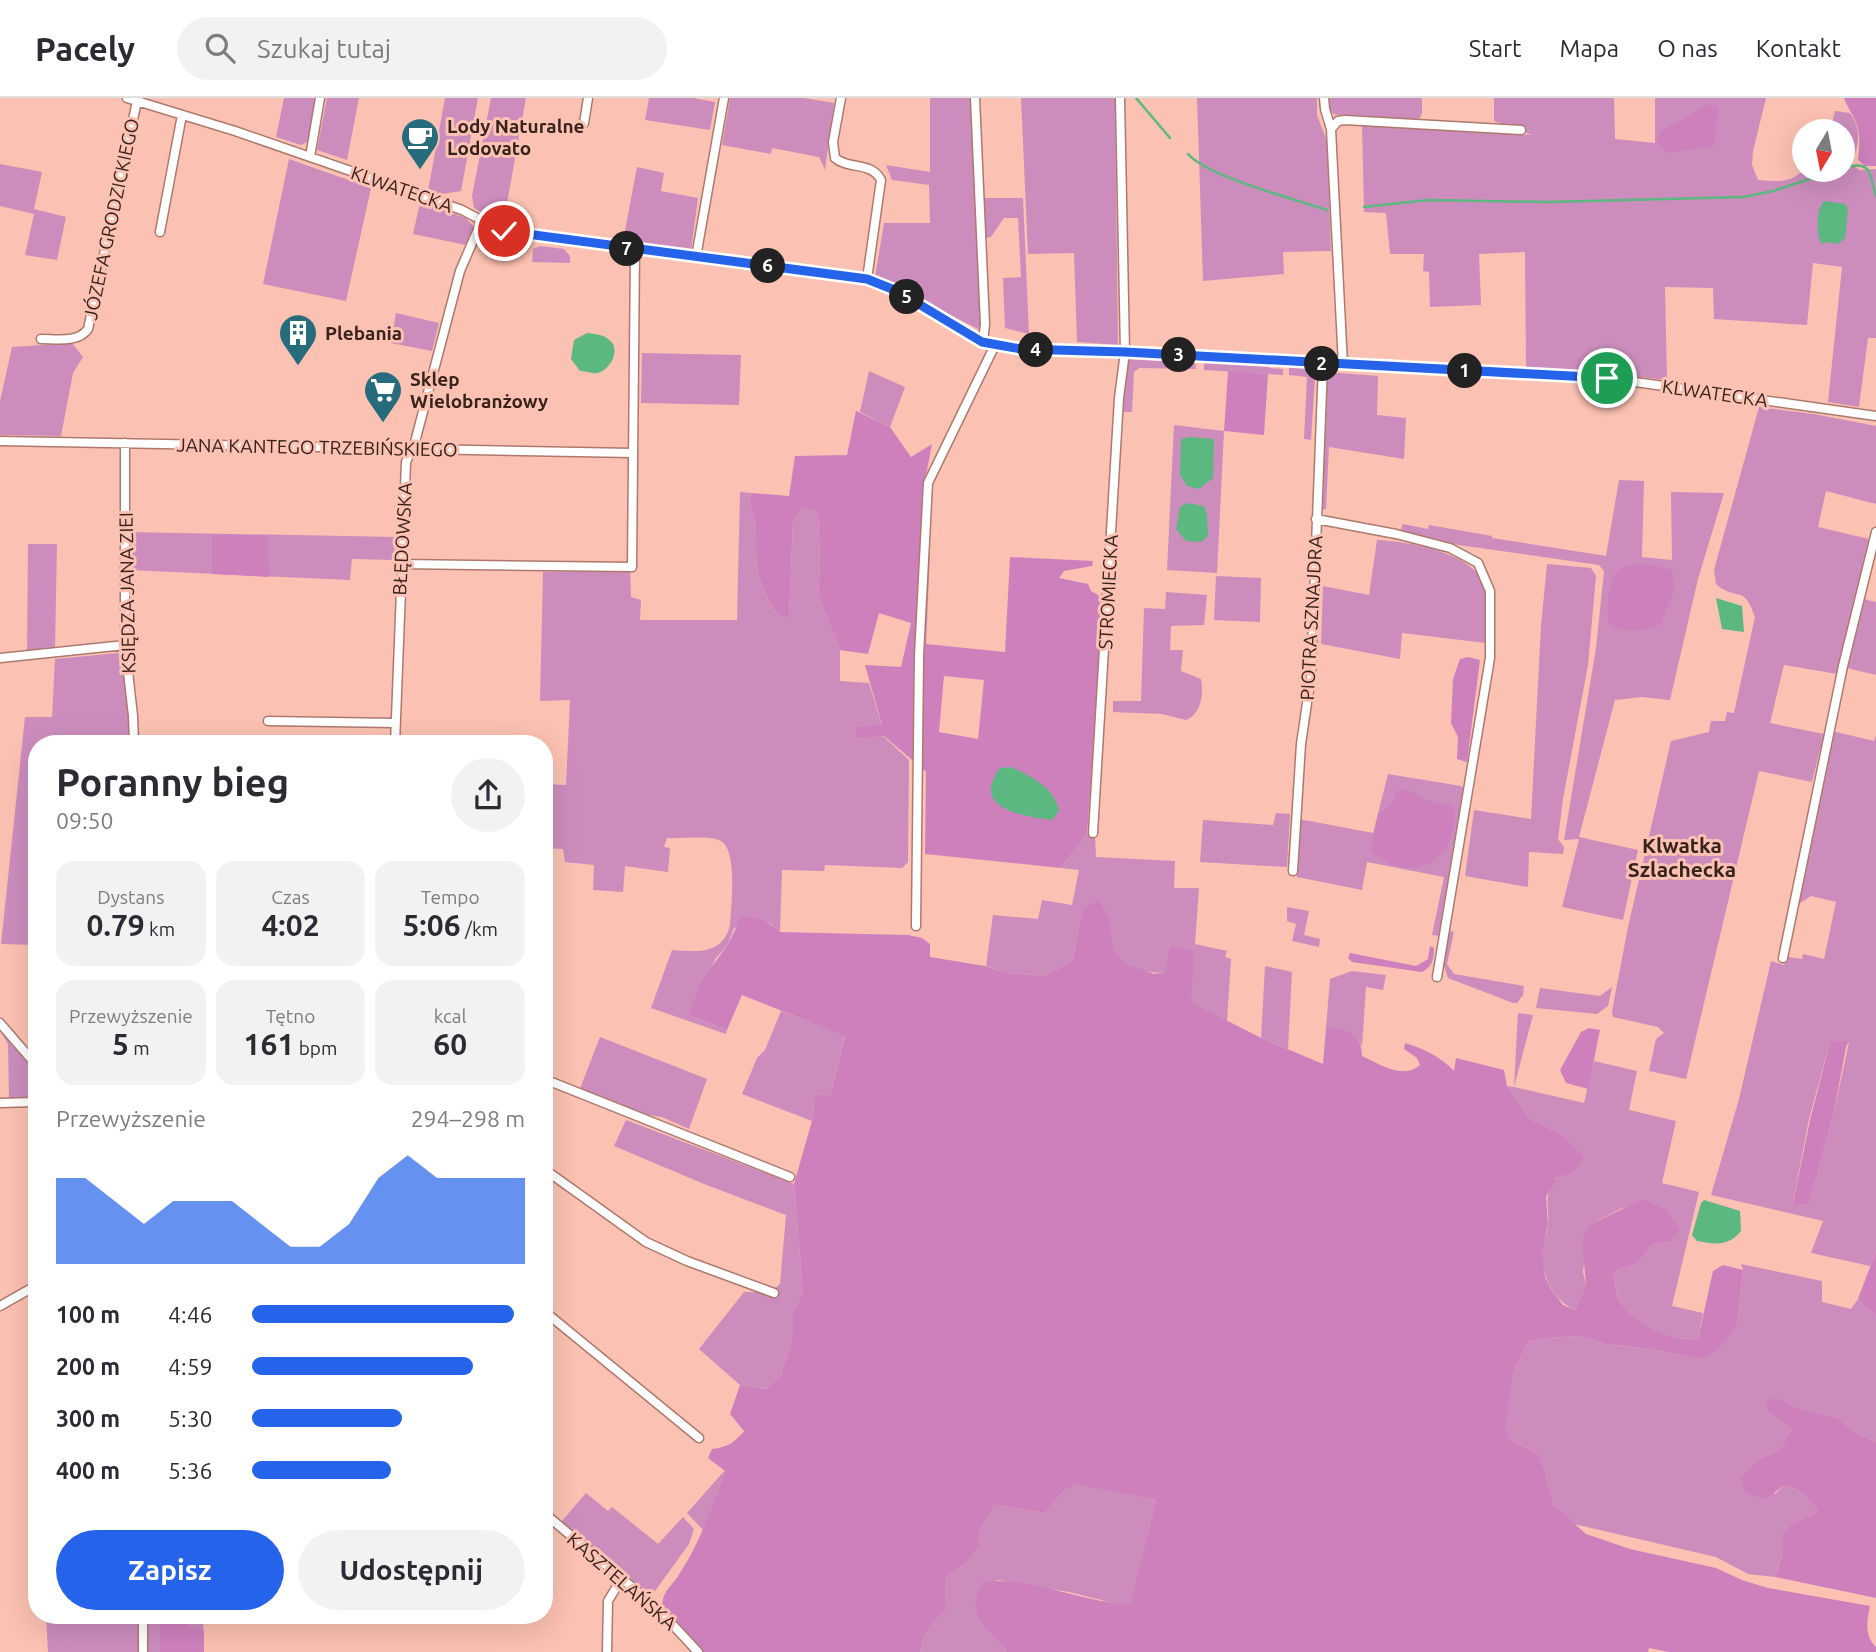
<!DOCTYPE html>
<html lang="pl">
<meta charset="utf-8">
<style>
body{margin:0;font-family:Ubuntu,sans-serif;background:#f2f2f3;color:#2b2b33;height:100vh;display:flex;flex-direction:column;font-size:26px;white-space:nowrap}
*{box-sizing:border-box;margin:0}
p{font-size:23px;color:#7c7c81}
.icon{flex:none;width:38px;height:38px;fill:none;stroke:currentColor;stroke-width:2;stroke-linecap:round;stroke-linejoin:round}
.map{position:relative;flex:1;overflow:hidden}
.details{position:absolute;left:28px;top:637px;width:525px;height:889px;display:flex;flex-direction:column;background:#fff;border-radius:28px;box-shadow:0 7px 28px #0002}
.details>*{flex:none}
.needle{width:46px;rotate:190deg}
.controls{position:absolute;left:1792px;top:21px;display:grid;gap:14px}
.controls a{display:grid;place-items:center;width:63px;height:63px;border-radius:50%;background:#fff;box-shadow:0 7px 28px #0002;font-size:35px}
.pin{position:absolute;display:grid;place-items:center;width:60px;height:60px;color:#fff;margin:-30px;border:4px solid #fff;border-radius:50%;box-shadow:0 2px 7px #0007}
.km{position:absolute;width:35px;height:35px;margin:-18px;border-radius:50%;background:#222;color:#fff;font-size:19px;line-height:35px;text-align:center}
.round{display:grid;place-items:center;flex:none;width:74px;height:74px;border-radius:37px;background:#f2f2f3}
.summary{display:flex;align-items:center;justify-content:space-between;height:119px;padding:0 28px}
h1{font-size:38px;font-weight:600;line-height:52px}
.figures{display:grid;grid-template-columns:repeat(3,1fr);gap:10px;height:119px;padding:7px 28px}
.figures div{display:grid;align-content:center;border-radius:18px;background:#f2f2f3;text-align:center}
.figures b{font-size:30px;font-weight:600}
.figures small{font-size:19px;font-weight:400}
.figures p{font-size:19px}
.chart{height:196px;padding:14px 28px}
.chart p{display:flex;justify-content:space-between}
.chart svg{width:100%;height:126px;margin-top:7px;fill:#2563eb;opacity:.7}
.primary-button{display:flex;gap:14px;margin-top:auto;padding:14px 28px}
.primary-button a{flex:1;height:80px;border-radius:42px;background:#2563eb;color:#fff;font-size:28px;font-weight:600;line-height:80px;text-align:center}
.primary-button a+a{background:#f2f2f3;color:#2b2b33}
ul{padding:0 28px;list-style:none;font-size:23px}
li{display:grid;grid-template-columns:112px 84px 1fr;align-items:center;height:52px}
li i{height:18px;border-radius:9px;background:#2563eb}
header{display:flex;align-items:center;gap:42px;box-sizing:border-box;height:98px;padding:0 35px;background:#fff;border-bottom:2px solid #e1e1e2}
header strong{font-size:33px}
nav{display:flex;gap:38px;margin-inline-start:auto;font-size:24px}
.search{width:490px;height:63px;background:#f2f2f3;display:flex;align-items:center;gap:18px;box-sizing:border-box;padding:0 24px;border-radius:38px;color:#7c7c81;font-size:26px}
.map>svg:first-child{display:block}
.green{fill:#cc8dbd;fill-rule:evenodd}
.forest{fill:#ce80bd;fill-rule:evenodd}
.water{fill:#5ab880}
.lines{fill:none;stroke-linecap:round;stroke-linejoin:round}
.stream{stroke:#5ab880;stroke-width:2.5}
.minor-casing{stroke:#ae796c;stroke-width:11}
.minor{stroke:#fff;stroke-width:8}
.route-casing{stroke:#fff;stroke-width:14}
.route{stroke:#2563eb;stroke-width:9}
.labels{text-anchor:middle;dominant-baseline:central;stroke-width:6;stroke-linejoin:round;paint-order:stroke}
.poi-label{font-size:19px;font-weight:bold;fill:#37221c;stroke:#fbc1b2;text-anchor:start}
.street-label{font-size:19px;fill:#37221c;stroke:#fbc1b2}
.neighbourhood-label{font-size:21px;font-weight:bold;fill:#37221c;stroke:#fbc1b2}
</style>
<header>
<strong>Pacely</strong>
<div class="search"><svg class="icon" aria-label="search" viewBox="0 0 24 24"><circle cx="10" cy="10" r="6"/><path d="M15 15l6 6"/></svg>Szukaj tutaj</div>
<nav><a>Start</a><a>Mapa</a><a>O nas</a><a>Kontakt</a></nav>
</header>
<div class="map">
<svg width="1876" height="1554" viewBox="0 0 1876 1554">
<rect width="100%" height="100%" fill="#fbc1b2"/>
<path class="green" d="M284,0h34l-9,43 -8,4 -25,-8z
M327,0h32l-12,62 -30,-10z
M445,0h33l-17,93 -25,4 -8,-4z
M491,0h35l-23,127 -29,-17 -2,-12z
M649,0h44l22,4 -5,28 -65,-10z
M730,0h74l30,5 -9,67 -6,-13 -47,-9 -1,6 -49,-9z
M930,0h41l11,224 -2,8 -105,-53 9,-54h46l-1,-38 -37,-5 -6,-15 44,7z
M1021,0h94l3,247 -41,-3 -3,-89 -46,1z
M1197,0h120v17l10,26 4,110 -48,1 1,22 -81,7z
M1329,0h93v15l-2,5 -5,1 -73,-3 -8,-2 -4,-4z
M1494,0h120l1,41 40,4v-45h111l-13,53 -1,14 6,15c16,1 31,4 43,-8l42,-2v-39h-13l5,-20 15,2c13,18 8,32 2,51l7,6 17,-1v169h-8l-9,69 -31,-5 14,-135 -29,-4 -6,62 -93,-6 -1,-31 -48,-1 2,93 -52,-6 -89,-6 -1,-116 -46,2 2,51 -51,2 -1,-35 -6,-1 1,-17h-34l-4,-41 -22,-1 -2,-87 170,10 -38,-14z
M289,61l82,29 -25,113 -83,-17z
M0,66l42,8 -8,37 32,8 -9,43 -32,-5 9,-41 -34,-8z
M637,69l27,6 -3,18 37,7 -7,52 -68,-9z
M983,100h40l6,136 -24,-6 -2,-50 18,-1 -3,-59h-14l-13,19 -6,1z
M422,105l44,15 7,8 -7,19 -53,-11 6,-27z
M540,148l24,3 6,7v7l-38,-1 1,-13z
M396,215l43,10 -7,28 -41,-8z
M72,245l11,14 -10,16 -12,63 -61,-1v-34l12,-54z
M642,255l99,2 -2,50 -98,-2z
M1131,260l64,3 1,8 -57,-1 -5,4 -2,40h-10l3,-46 2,-6z
M1204,263l65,3v4l14,1v6l-79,-5z
M1299,268l14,5 2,6 -4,63 -7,-1 3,-62 -18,-2v-8z
M869,273l36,16 -15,40 -30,-15z
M1326,274l52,4 -1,39 29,3 -2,41 -75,-12 -3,62 -5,1z
M1759,309l55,7 62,12v78l-50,-13 -8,36 51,12 -32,135 -53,-9 -14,58 54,11 -12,48 -53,-11 -73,308 -37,-8 7,-32 8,-6 -6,-6 -45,-10 -1,-6 16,-84 43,-186 38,-9 2,-11h14l2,-9 7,1 21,-96c-11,-34 -19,-15 -39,-33l-2,-14z
M1174,327l50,6 -7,142 -50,-3z
M1619,382l25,1 -2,76 30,3 -1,-68 53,1 -26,86 -28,121 -28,-3 -27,3 -36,137 59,13 -15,70 -61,-13 17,-68 -15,1 32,-192 8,-77 -5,-6 -154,-22 -45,-12 3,-7 25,5 1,-4 63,11v2l114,18z
M740,394l12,1 -3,11c11,21 5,38 8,60 2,17 10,38 21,51l11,2 4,-96 10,-13 15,4 2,52 -2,30 22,56v31l29,2 13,43 -28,1 3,12 26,-3 26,24 -1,102 -6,6 -77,-3 -1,6 -42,-1 -2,62 -10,-9 -36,5 -7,18 -11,12 -28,57 39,15 -1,4 -75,-26 21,-58c25,2 51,5 58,-25 1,-18 8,-74 -9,-84 -11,-6 -41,-2 -54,-3l-3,9 6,1 -2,24 -43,-6 -2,26 -30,-2 1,-25 -29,-3 -2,-13 -19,-1v-64l22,1 4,-85 -30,1 3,-129 87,-2 1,27 10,3 -1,20h97z
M128,434l269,5 -2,23 -43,-1 -2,21 -222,-10z
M1377,442c33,2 98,12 109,48 5,17 1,37 0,55l-84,-10 -2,26 -79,-15 2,-58 46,9z
M28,446h29l-2,105 -28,2z
M1547,466l44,4 5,8 -8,89 -25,134 -5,40 6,8 -1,7 -34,-2 -1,35 -63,-11 9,-66 57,9 10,-193z
M1216,478l45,2 -1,44 -46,-2z
M1166,494l41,3 -3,30 -33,1 -1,24h13l-2,21 20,8c3,15 0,35 -15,41l-24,-6 -49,-2v-11h28l3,-93 21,1z
M1864,501l12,3v73l-29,-7z
M118,555l4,5 8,60v26h-93v201l-36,-1 24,-227h27l3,-58z
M1832,633l42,10 2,-6v516l-6,15 -59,-13 12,-32 -112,-26 28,-96 32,-138 13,4 4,-8 14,2 1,-5 21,5 12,-57 -25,-6 -11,7 -2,-9zM1830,944h19l-15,70 -25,92 -10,2 -6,-4 16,-83z
M1388,676l73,12 4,4 -26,146 -7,-1 12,-58 -77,-15 -5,28 -65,-13 2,-58 74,14z
M1276,715l14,1 -3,53 -87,-5 3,-42 70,5z
M1087,736l8,2 1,21 79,4 -1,27h25l-4,56 32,7 -2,6 6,2 -4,62 -36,-19 -21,-56 -4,26c-18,3 -48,-4 -54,-24 -2,-9 -2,-20 -3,-29l-26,-9 -11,52 -28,14 -36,-3 -22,-7 7,-51 45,4 4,-19 30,5 7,-35 -18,-2z
M1287,809l22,4 -5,24 16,4 -1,8 -27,-6 4,-17 -9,-3z
M1449,833l5,1 -7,32 7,10 70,12 -1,9 -6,8h-4l-65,-25 -5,-15z
M1265,868l27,6 -4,77 -27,-11z
M1352,873l34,4 -3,15 -17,-3 -4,59 -5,-8 -31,-10 4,-49z
M1612,889l-4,19 -11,8 -61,-6 4,-20 60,8z
M781,913l64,24 -15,61h-15l-3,25 -70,-27 15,-36 8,-8z
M1518,915l15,2 -19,72 70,16 10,-42 43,10 -8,39 47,11 -14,62 37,9 -27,114 31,7 -5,26c-29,2 -65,-12 -79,-40 -4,-8 -4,-19 -6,-27l23,-8 17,-20 16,-2 -47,-34 -33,17 -6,47 3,13 -11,25c-22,-10 -33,-33 -33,-57 0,-9 5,-18 6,-27 2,-18 -6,-31 8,-46 4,-5 13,-7 19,-9l4,-8 -17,-28 -32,-16 -23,-33 7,1z
M0,933l33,38 4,8v22h-28l-1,-55z
M600,939l107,42 -18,50 -27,-12 -27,-4 -56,-22z
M626,1022l168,64 9,109 -10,19v23l-12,40 -15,14 -26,-4 -41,-36 45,-57h10l7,-9 13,6 6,-5 6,-69 -82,-31 -90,-38z
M1741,1166l81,17v21l29,7 7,-10 18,17v126l-23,-11 -15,-13 -41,-10 -17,-9 -11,13 22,17 -10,20 -21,10 15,35 8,-8c17,1 26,11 35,26l-26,13 -17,52 -27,-3 -32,-17 -142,-33 -20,-19 -14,-50 -29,-15 -7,-11 9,-56 15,-31 17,-4 35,-2 25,8 46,5 49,10 37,-34 6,-55z
M725,1372l-21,61 -17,-18z
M1074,1385l82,17 -26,105 -17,-2 -44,-11 -72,-12 -8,52 16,15 1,5h-86c3,-19 11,-29 26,-41l-1,-33 24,-18 10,-14 1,-17 15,-24 50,8 19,-23z
M586,1395l22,18 4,-4 46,37 25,-27 11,12 -5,15 -34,47 -11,2 -83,-71z
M46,1517h92v37h-90z
M148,1517h55l1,37h-56z"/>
<path class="forest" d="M1844,0h32v68h-11l-7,-6c1,-12 3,-23 -1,-35 -3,-10 -10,-17 -13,-27z
M1709,6l9,2 -4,40 -45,7 -13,-10 5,-12z
M1228,273l40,3 -4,61 -40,-4z
M856,313l34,16 21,30 21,-13 -9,47v60l7,1 -4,92 79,8 5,-95 83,4 -1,5 -28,5 -5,7 29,6 3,7 7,4 6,7 -17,232 -26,34 -136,-14 1,-82 -42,-36 -27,3 -3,-12 28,-2 -17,-60 36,2 10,-44 -32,-10 -11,41 -28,-4 -22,-56 2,-30 -2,-52 -15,-4 -10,13 -4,97 -11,-3c-11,-14 -19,-33 -21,-51 -3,-22 3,-39 -8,-60l3,-11 37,3 6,-40 52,-1zM944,578l40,4 -6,59 -39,-7z
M212,436l56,2 1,41 -57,-3z
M1633,466l18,1 21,5 3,18 -14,36c-18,9 -34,9 -53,0 -1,-13 -1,-42 9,-52 4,-5 10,-6 16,-8z
M1468,559l12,3 -13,102 -10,-3 1,-22 -7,-14 2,-44 7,-20z
M1407,691c15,11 29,15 47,17 6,54 -42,83 -83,45l7,-37 14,-10 5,-13z
M1099,802l10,19 4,31 12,14 29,10 11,-2 5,-26 24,5 -3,51 70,36 62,26 3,-36c20,1 36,4 36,28 18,8 40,24 58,9l-3,-7 -13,-9 1,-6c19,6 35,13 49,28l2,-13 48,12 3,16 23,33 32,16 22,22 -9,14 -18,7 -11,19 2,27 -6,28 3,25 6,12 12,16 12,5 11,-25 -4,-44 7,-16 54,-26 23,11 14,20 -11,12 -16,2 -17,20 -23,8c2,9 2,20 6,27 14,27 50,42 79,40l15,-68 10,-6 20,5 -6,55 -20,25 -17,9 -49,-10 -46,-5 -25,-8 -35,2 -17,4 -15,31 -8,56 6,11 29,15 14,50 32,29 44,15 86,19 26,12 26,8 102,18c-3,15 -6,29 6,41v5h-207l-20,-4 -1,4h-642l-1,-5c-22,-20 -40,-35 -22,-65 50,-6 98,21 147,22l26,-104 -81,-16 -11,6 -19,23 -50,-8 -15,24 -1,17 -10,14 -24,18 1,33c-15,12 -23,22 -26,41h-217l-41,-45c1,-18 10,-20 18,-34 21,-32 32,-67 45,-102l-17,-13 4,-9c16,-2 22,-6 32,-18l-14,-17 10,-29 26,4 15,-14 12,-40v-23l10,-19 -9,-109 18,-63 3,-26 15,1 15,-60 -103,-41 -15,35 -39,-15 14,-35 25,-34 14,-28c16,-3 27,3 39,14l128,3 14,3 8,6v13l55,9 23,7 36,3 28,-14 11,-53z
M1430,848l4,2c0,12 -2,19 -12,24l-70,-10 -4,-4 2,-5 66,13 12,-7z
M1589,930l11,2 -12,59 -22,-6 -6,-13 21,-38z
M1849,943l-3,6 -12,65 -25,92 -10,2 -6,-3 17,-83 20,-78z
M1876,1153v65l-18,-17z
M1780,1301l17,9 41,10 15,13 23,11v156l-101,-21 8,-24 -1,-18 9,-10 27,-13c-9,-15 -18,-25 -35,-26l-17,13 -20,-6 -6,-14 20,-20 21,-10 10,-20 -22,-17 -4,-12z
M160,1517h23c1,13 10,14 21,15v22h-44z"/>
<path class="water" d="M1824,103l21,3 3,4 -3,30 -7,6 -12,-2 -2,2 -3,-1c-5,-10 -5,-32 3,-42z
M587,235c7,1 15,1 21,6 14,9 3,31 -11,34 -5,1 -12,-2 -17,-2l-9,-12 3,-19z
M1191,339l23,2 -1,39 -14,11 -12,-3 -7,-11 1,-36z
M1187,405l17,3 3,9 1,21 -7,6 -15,-1 -10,-12 4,-22z
M1716,500l26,8 2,26 -22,-3z
M1011,669c19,8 45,22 48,44l-7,9c-29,-4 -82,-11 -52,-52z
M1704,1102l36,11 1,20c-13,16 -26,13 -44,10l-5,-6 9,-32z"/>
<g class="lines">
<path class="stream" d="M1136,0l34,40
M1188,56c20,23 107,45 139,56
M1843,70c32,-10 26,10 33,28
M1364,109l64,-7 120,2 196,-5 29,-6 65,-21"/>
<defs>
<path id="minor" d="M127,0l108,33 182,63 45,16 34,18 15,5 356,46 30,12 86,51 39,7 103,3 482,26 269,38
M841,0l-8,44 2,16c14,12 36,3 46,22l-14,99
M975,0l10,226 -2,18
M1324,0l1,11 6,20 12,236
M584,25l4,-25
M1331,31l7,-8 7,-1 176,10
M310,59l10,-59
M160,134l22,-117
M696,159l28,-159
M41,241c16,0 37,4 47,-10l49,-228
M0,343l633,12
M125,345v202l8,71 1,28
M1316,421l80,15 54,14 28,15 12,28v67l-53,319
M401,466l231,3 3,-317
M0,560l125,-13
M268,623l127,2
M395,646l11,-282 9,-20 45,-171 22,-51
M1093,735l26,-435 6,-46 -5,-254
M1293,773l8,-127 10,-68 12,-312
M916,828l3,-270 9,-173 67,-138
M1783,860l60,-292 33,-134
M0,925l37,43
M544,981l246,98
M0,1005l37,-1
M544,1071l102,73 41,19 87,32
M0,1208l37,-21
M544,1213l155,127
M544,1415l114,96 40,43
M143,1517v37
M607,1554l1,-51 14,-23"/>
</defs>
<use href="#minor" class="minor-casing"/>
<use href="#minor" class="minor"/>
</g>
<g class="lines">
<defs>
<path id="route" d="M504,133l363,48 30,12 85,51 39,7 104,3 482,26"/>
</defs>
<use href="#route" class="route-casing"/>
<use href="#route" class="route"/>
</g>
<defs>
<symbol id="cafe-pin" viewBox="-11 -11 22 30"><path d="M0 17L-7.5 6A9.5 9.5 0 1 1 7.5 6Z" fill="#276c7c" stroke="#fbc1b2"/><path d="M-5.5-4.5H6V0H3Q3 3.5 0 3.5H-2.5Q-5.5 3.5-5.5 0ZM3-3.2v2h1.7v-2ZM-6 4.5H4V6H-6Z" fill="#fff"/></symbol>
<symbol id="building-pin" viewBox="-11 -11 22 30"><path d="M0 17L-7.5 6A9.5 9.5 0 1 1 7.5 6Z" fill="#276c7c" stroke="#fbc1b2"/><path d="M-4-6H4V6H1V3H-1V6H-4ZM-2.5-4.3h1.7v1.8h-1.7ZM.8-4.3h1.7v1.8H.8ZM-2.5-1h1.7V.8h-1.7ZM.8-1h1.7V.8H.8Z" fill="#fff"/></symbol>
<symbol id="supermarket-pin" viewBox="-11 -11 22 30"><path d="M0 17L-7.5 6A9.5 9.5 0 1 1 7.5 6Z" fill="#276c7c" stroke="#fbc1b2"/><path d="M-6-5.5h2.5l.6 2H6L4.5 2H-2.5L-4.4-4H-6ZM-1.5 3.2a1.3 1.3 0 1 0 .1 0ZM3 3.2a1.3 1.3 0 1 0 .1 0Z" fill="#fff"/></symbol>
</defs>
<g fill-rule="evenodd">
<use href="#cafe-pin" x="398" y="17" width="44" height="60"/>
<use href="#building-pin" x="276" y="213" width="44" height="60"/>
<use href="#supermarket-pin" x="361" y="270" width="44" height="60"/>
</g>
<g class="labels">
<g class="poi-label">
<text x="447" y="28">Lody Naturalne<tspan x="447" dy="22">Lodovato</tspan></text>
<text x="325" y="235">Plebania</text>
<text x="410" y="281">Sklep<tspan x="410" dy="22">Wielobranżowy</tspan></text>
</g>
<g class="street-label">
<text transform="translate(402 91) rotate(19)">KLWATECKA</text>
<text transform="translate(111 121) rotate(-78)">JÓZEFA GRODZICKIEGO</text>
<text transform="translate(1715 295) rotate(8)">KLWATECKA</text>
<text transform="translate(317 349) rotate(1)">JANA KANTEGO TRZEBIŃSKIEGO</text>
<text transform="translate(402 441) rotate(-87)">BŁĘDOWSKA</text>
<text transform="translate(1108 494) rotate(-87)">STROMIECKA</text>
<text transform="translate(127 495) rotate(-91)">KSIĘDZA JANA ZIEI</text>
<text transform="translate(1311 520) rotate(-87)">PIOTRA SZNAJDRA</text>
<text transform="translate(622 1483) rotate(41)">KASZTELAŃSKA</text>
</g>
<g class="neighbourhood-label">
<text x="1682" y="747">Klwatka<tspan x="1682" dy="24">Szlachecka</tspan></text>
</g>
</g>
</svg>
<div class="controls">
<a><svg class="needle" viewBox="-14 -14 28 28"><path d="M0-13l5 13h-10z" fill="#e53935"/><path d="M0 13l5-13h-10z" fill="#7c7c81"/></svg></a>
</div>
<div class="pin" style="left:1607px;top:280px;background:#1e9e55"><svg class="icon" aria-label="arrive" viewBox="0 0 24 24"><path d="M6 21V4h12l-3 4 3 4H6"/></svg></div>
<div class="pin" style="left:504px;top:133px;background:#d93025"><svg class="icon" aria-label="check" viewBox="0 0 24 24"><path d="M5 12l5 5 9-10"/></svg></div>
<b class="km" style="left:1465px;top:273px">1</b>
<b class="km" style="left:1322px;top:266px">2</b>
<b class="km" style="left:1179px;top:257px">3</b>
<b class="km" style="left:1036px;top:252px">4</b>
<b class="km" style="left:907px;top:199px">5</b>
<b class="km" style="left:768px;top:168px">6</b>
<b class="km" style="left:627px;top:151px">7</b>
<section class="details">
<div class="summary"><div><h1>Poranny bieg</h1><p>09:50</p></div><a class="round"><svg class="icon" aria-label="share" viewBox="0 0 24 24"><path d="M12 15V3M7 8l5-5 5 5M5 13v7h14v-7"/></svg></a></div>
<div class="figures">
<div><p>Dystans</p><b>0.79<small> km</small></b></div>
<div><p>Czas</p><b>4:02</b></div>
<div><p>Tempo</p><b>5:06<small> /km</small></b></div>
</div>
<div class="figures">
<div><p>Przewyższenie</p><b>5<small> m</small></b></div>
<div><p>Tętno</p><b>161<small> bpm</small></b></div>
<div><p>kcal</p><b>60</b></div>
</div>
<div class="chart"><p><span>Przewyższenie</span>294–298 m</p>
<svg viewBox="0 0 160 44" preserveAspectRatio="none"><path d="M0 44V14L10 14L20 22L30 30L40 22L50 22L60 22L70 30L80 38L90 38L100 30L110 14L120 6L130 14L140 14L150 14L160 14V44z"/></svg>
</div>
<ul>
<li><b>100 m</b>4:46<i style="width:96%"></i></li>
<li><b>200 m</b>4:59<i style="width:81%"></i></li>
<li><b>300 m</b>5:30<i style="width:55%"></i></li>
<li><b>400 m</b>5:36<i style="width:51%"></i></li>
</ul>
<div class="primary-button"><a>Zapisz</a><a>Udostępnij</a></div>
</section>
</div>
